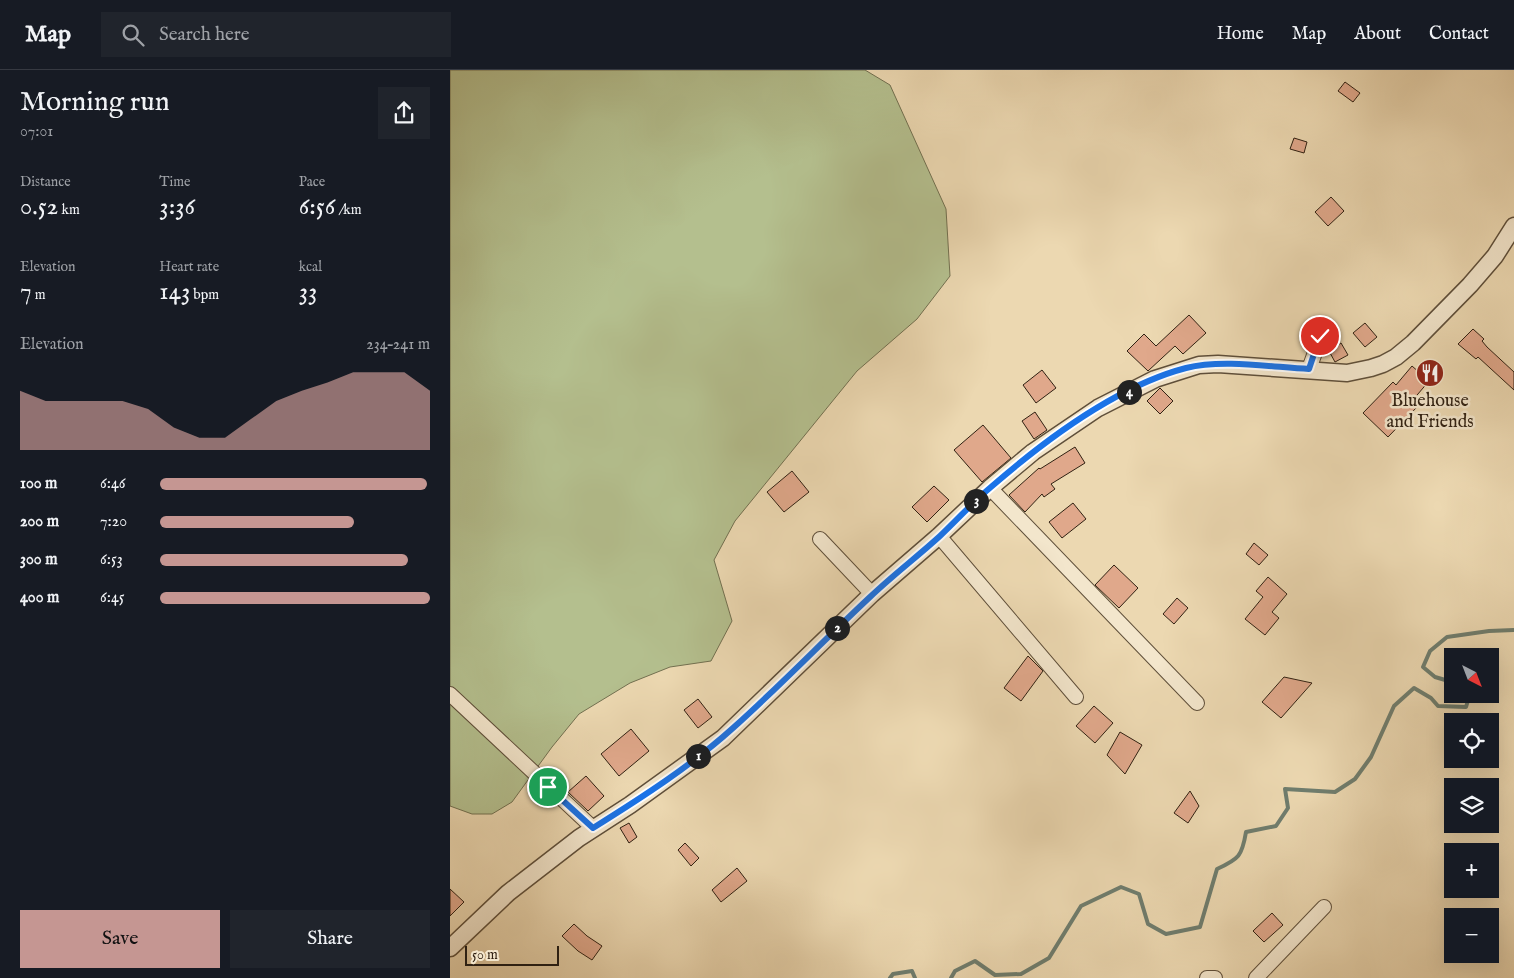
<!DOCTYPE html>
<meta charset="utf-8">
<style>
body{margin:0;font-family:"IM FELL English",serif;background:#20242c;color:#f1f3f6;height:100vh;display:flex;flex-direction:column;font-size:19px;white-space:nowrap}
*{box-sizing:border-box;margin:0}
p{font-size:16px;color:#9ea1a6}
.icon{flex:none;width:28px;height:28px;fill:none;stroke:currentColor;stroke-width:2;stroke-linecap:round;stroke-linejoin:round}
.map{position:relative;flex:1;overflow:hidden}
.drawer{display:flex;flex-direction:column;background:#171b24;width:450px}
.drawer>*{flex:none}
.needle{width:32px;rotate:138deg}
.buttons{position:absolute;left:994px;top:578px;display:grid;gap:10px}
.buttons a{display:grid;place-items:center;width:55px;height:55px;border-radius:0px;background:#171b24;box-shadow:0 5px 20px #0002;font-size:25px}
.scale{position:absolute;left:15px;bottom:12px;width:94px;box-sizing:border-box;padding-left:5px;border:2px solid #302112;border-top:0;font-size:14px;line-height:18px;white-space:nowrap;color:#302112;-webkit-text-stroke:4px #f3e6cc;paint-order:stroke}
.pin{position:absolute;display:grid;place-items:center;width:42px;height:42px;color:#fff;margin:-21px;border:2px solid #fff;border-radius:50%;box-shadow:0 1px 5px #0007}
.km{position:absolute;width:25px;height:25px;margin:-12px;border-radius:50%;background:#222;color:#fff;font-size:14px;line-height:25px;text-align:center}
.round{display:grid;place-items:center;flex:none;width:52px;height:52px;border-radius:0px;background:#20242c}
.summary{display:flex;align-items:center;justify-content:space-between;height:85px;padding:0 20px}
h1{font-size:28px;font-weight:600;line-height:38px}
.stats{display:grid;grid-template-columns:repeat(3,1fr);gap:8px;height:85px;padding:5px 20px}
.stats div{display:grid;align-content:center}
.stats b{font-size:25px;font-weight:600}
.stats small{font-size:14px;font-weight:400}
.stats p{font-size:14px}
.chart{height:140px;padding:10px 20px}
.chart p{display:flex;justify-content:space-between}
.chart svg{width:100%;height:90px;margin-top:5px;fill:#c59692;opacity:.7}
.cta{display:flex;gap:10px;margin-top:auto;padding:10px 20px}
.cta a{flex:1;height:58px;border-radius:0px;background:#c59692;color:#111;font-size:20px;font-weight:600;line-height:58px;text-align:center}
.cta a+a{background:#20242c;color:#f1f3f6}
ul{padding:0 20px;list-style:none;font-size:16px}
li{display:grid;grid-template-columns:80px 60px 1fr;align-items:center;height:38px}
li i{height:12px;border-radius:6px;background:#c59692}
header{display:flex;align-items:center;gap:30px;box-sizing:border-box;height:70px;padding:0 25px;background:#171b24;border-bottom:1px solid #363941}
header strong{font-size:24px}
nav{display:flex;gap:28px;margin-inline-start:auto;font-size:18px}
.search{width:350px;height:45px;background:#20242c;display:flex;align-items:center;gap:12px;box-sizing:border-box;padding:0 18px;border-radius:0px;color:#9ea1a6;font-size:19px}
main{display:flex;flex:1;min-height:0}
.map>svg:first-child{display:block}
.green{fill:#b4bf8e;stroke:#727050}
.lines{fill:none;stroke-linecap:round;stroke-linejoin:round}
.stream{stroke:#6f7d6e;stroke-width:4}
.building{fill:#e0a88b;stroke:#302112}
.minor-casing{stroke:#5f4f3a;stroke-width:16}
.tertiary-casing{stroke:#5f4f3a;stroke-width:19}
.minor{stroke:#f3e6cc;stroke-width:14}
.tertiary{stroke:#f3e6cc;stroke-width:16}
.route-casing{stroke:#fff;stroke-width:10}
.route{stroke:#1a73e8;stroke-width:6}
.labels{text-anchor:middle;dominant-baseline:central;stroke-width:5;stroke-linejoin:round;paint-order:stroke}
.poi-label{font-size:18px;fill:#302112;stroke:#f3e6cc}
</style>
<header>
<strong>Map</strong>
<div class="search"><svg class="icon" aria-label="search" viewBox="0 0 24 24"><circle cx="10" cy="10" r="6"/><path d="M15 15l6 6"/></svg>Search here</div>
<nav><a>Home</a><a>Map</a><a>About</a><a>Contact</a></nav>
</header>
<main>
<section class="drawer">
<div class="summary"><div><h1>Morning run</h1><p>07:01</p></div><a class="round"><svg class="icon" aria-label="share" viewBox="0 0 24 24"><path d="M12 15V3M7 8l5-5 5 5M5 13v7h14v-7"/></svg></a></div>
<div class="stats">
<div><p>Distance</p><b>0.52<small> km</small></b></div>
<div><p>Time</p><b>3:36</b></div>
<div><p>Pace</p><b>6:56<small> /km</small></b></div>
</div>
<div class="stats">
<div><p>Elevation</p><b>7<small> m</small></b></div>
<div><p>Heart rate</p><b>143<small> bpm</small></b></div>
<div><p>kcal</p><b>33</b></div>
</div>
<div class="chart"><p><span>Elevation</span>234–241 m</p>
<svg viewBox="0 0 160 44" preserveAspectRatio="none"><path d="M0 44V15L10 20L20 20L30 20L40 20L50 24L60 33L70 38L80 38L90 29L100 20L110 15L120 11L130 6L140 6L150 6L160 15V44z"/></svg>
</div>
<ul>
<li><b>100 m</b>6:46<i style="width:99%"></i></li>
<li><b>200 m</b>7:20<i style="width:72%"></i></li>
<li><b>300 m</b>6:53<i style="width:92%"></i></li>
<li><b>400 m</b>6:45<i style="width:100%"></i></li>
</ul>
<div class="cta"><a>Save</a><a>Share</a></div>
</section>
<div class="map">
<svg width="1064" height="908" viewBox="0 0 1064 908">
<rect width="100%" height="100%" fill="#ecd8b1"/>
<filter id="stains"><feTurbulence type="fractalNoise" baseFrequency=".004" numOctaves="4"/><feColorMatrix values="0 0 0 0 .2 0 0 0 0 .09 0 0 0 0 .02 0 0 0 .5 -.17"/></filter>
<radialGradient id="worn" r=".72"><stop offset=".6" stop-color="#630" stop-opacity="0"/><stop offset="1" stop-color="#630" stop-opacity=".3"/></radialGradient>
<path class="green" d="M0,0h415l25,15 56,124 4,67 -33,43 -60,52 -122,150 -21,39 18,61 -21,40 -41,6 -40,16 -51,31 -27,33 -40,55 -20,12h-20l-22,-8z"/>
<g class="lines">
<path class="stream" d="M1002,612l-17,-5 -12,-10 7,-16 17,-14 42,-6 25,-1
M440,908l3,-4 19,-3 3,7
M501,908l4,-7 20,-10 20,14 26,-1 28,-16 32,-52 40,-19 18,7 9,30 18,10 34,-7 17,-58c22,-10 25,-13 29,-37l30,-6 12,-18 -3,-19 50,3 20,-13 16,-22 23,-51 20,-18 17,10 7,8 28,1 4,-13"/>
</g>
<path class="building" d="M895,12l15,11 -7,9 -15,-11z
M844,68l13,4 -3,11 -14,-4z
M881,127l13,14 -16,15 -13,-14z
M739,245l17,18 -23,21 -8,-8 -27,25 -21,-20 17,-17 12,12z
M915,253l12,14 -12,10 -12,-14z
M1023,259l11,10 -2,2 5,6 27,25v18l-36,-33 -2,2 -18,-15z
M891,273l7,12 -13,7 -6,-11z
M962,296l17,15 -17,20 6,5 -30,31 -25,-24 30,-31 3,3z
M592,300l14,18 -20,15 -13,-18z
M710,318l13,13 -13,13 -13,-13z
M585,342l12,18 -13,9 -12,-18z
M533,355l28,33 -29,24 -28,-32z
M625,377l10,16 -34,21 4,5 -11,8 -2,-3 -17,18 -16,-17 30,-27 1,1z
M342,401l17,21 -25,20 -17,-20z
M484,416l15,14 -22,22 -15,-15z
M623,433l13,16 -24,19 -13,-16z
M804,473l14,12 -9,10 -13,-11z
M664,495l24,23 -19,20 -24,-23z
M818,507l19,17 -15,18 7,6 -14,17 -20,-16 18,-22 -7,-6z
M727,528l11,10 -14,16 -11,-10z
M578,586l15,15 -22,30 -17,-13z
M834,607l28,6 -31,35 -19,-16z
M248,629l14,18 -14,11 -14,-18z
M644,636l19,17 -18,20 -19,-17z
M181,659l18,22 -30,25 -18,-22z
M670,662l22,13 -17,29 -18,-19z
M136,706l18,20 -16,15 -20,-19z
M740,721l9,15 -11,17 -14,-10z
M179,753l8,14 -8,6 -9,-15z
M235,773l14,15 -8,8 -13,-16z
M287,798l10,13 -26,21 -9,-12z
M0,819l14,13 -14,14z
M822,843l11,12 -19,17 -11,-11z
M124,854l13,12 15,10 -10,14 -14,-9 -16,-15z"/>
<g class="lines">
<defs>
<path id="minor" d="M859,299l16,-44
M540,418l207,215
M489,466l137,161
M370,469l52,55
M0,624l143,134
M757,908h8
M806,908l68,-71"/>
<path id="tertiary" d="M0,878l58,-55 71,-55 51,-33 93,-67 149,-144 67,-58 51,-48 43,-36 65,-44 57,-29 44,-14 19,-1 129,9 24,-5 12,-4 13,-7 17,-14 57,-58 25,-29 19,-30"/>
</defs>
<use href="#minor" class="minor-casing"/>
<use href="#tertiary" class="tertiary-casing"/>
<use href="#minor" class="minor"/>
<use href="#tertiary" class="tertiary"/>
</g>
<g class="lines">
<defs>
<path id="route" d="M98,717l45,41c48,-30 98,-62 140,-100 47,-42 91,-88 137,-131 23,-22 47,-40 70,-61 17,-16 33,-34 51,-49 54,-47 126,-101 195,-119 36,-9 85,-1 123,1l11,-33"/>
</defs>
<use href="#route" class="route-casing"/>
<use href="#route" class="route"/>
</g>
<defs>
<symbol id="restaurant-disc" viewBox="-11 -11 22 22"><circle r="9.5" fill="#8f2418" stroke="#f3e6cc"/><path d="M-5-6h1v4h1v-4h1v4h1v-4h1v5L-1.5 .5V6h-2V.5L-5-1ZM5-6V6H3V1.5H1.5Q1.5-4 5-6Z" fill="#fff"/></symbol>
</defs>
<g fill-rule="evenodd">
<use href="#restaurant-disc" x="964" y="287" width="32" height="32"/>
</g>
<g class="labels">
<g class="poi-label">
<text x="980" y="331">Bluehouse<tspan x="980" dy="21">and Friends</tspan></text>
</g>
</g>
<rect width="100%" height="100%" filter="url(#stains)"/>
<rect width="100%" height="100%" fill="url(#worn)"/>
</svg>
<div class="buttons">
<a><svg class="needle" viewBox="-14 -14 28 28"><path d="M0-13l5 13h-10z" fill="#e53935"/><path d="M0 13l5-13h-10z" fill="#9ea1a6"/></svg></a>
<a><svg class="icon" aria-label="locate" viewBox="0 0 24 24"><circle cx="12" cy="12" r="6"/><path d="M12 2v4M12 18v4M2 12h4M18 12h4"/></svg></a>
<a><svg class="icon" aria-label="layers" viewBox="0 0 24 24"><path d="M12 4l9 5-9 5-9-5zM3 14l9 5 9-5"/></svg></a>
<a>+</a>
<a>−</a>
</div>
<div class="scale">50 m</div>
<div class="pin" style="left:98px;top:717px;background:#1e9e55"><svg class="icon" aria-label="arrive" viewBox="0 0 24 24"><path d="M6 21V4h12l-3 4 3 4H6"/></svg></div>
<div class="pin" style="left:870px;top:266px;background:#d93025"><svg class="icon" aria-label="check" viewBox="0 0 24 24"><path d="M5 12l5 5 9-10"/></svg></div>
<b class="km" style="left:248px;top:686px">1</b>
<b class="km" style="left:387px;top:558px">2</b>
<b class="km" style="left:526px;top:431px">3</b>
<b class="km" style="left:679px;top:322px">4</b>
</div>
</main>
